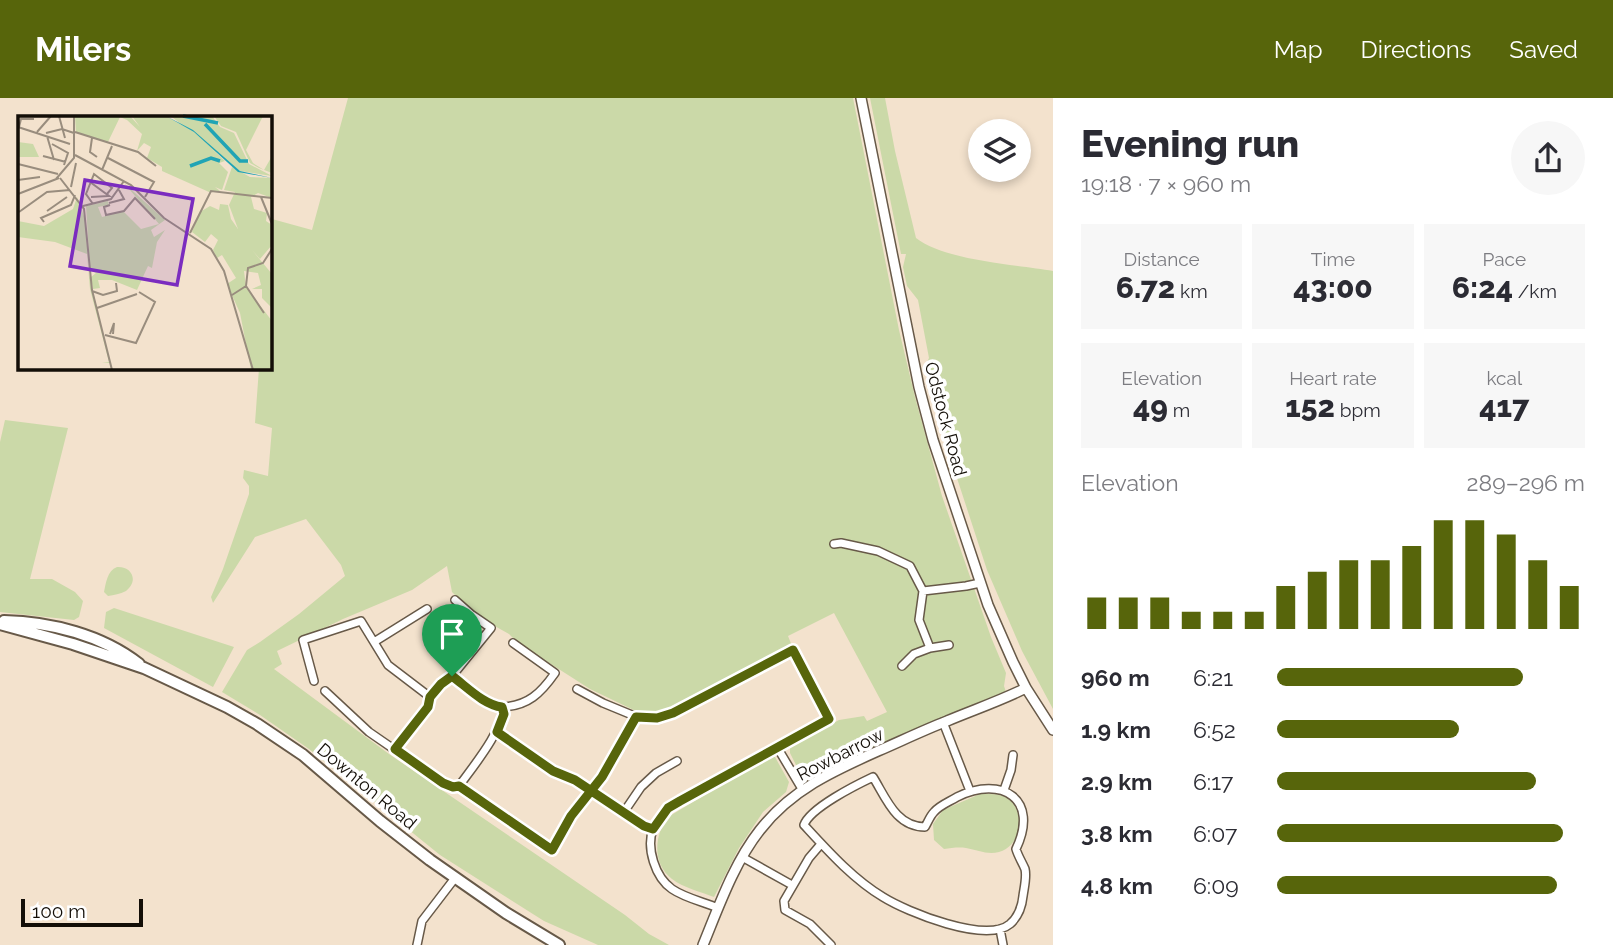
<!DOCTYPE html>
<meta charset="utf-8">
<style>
body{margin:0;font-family:Raleway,sans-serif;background:#f7f7f7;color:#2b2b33;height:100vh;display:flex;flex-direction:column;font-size:26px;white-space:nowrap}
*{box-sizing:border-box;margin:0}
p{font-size:23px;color:#7c7c81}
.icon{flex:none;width:38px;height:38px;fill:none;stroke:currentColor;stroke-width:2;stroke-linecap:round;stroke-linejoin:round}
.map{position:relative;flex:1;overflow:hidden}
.drawer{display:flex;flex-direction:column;background:#fff;width:560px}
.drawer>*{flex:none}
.fabs{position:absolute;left:968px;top:21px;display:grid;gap:14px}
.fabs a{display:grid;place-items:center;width:63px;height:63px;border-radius:50%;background:#fff;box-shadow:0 4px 10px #0003;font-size:35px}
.scale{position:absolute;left:21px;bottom:18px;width:122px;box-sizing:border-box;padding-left:7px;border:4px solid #130e07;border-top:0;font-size:19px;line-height:24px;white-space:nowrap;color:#130e07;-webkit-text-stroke:5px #fff;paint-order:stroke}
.pin{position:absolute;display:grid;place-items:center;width:60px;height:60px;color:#fff;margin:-72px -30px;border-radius:50% 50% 50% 0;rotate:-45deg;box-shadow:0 0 7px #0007}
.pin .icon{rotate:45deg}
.round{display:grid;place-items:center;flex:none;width:74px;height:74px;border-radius:37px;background:#f7f7f7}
.head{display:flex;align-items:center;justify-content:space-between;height:119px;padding:0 28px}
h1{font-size:38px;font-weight:800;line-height:52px}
.stats{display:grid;grid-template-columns:repeat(3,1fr);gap:10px;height:119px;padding:7px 28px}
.stats div{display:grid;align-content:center;border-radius:0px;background:#f7f7f7;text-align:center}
.stats b{font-size:30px;font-weight:800}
.stats small{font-size:19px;font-weight:400}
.stats p{font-size:19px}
.chart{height:196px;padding:14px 28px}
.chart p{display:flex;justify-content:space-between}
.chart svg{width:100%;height:126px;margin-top:7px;stroke:#57650b;stroke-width:6}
ul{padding:0 28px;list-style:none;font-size:23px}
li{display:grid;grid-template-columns:112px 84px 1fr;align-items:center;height:52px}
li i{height:18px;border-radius:9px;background:#57650b}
header{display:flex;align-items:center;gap:42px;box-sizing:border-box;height:98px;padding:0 35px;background:#57650b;color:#fff}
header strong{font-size:33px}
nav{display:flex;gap:38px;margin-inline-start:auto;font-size:24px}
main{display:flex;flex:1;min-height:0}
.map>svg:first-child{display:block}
.green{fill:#cbd9a8}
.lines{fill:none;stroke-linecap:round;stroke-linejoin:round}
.minor-casing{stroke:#675948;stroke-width:10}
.tertiary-casing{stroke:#675948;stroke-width:12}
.trunk-casing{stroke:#675948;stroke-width:14}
.minor{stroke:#fff;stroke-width:7}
.tertiary{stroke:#fff;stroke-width:9}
.trunk{stroke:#fff;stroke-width:10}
.route-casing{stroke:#fff;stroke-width:14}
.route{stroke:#57650b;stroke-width:9}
.labels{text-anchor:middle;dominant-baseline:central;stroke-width:7;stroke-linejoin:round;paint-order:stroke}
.street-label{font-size:18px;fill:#130e07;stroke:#fff}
.inset-river{fill:none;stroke:#20a4b5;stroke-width:3.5}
.inset-road{fill:none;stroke:#998d7e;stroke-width:2}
.view{fill:#7b2cbf;fill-opacity:0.15;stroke:#7b2cbf;stroke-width:3.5}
.inset-edge{fill:none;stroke:#130e07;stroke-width:3.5}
</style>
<header>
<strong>Milers</strong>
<nav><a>Map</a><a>Directions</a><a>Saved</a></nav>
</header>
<main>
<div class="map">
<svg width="1053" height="847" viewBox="0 0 1053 847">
<rect width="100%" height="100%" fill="#f3e2cd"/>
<path class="green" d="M348,0h505l46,232 16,67 27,99 49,141 15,36 -2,13 2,6 -177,74 -25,15 -14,-28v-7l49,-26 25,-4 3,5 20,-9 -53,-99 -46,23 4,10 -122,64 -28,4 -52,-25 -72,-46 -9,-9 -34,-19 -23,-23 -5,-26 -35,24 -69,29 -66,32 5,13 -8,5 115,85 236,161 24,19 20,11h-71l-54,-24 -104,-66 -131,-106 -49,-34 -38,-23 25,-42 13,-8 39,-28 46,-38 -4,-11 -35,-46 -51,18 -42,66 -2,-6 12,-28 26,-75v-8l-6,-8 1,-8 24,6 4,-48 -17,-5 4,-55h11v-120l2,-29 40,11z
M870,0h15l10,53 21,87c27,22 101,27 137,33v438l-31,-58 -35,-81 -47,-144 -13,-64 2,-4 -11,-58 -11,-14 -4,-19 3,-13h-5z
M5,322l63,8 -38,151h22l23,13 8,9 -4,16 -5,3 -74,-8v-170z
M117,469c15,-1 22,14 9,24 -6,3 -12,4 -18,5l-4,-4c2,-9 3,-21 13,-25z
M114,510l120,39 -21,40 -109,-59 2,-16z
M771,657l4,2 14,25 -3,10 -23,20 -24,36 -25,49c-13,-5 -30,-9 -42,-18 -20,-15 -18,-44 -4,-62z
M980,696c10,0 19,-1 27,4 19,12 15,48 -8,54 -12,3 -21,-2 -33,-4 -7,-1 -15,0 -22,1l-10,-9 -1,-16 10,-14z"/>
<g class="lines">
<defs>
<path id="minor" d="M834,446l7,-1 37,8 32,15 13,25 -4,29 11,28 19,-3
M923,493l43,-5 14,-3
M455,502l17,15 19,13 -39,48c15,11 32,28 50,31
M374,544l53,-33
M902,568l12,-12 16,-6
M314,583l-11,-41 58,-19 27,44 42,32
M577,591l26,14 34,14
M325,593l44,41 74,51 10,4 6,-1
M943,624l27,69
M497,634l56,39 22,9 69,46 9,3
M395,651l33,-42 2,-10 11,-13 11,-8
M873,679c13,21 23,50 52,50 3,-5 5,-11 9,-15 6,-7 15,-10 23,-15 45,-22 83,2 59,52 2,7 6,13 9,20 2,8 -1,19 -2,27 -1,10 -5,21 -13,28 -24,20 -103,-12 -127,-27 -30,-18 -55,-46 -79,-72 6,-17 52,-40 69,-48z
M459,688l93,64 19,-34 31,-39 35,-60h20l16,-4 120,-63 36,68 -52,29
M459,688c13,-18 47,-59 43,-79 26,-1 39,-14 53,-34l-42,-30
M1004,692l7,-20 2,-15
M624,714l17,-25 15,-14 21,-12
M821,746l-12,14 -25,43 1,9 25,14 21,21
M742,759l50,28
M718,810c-14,-6 -33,-10 -46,-19 -17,-12 -26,-41 -19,-60 5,-13 16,-21 27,-28l97,-54 25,42
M1000,831l3,16
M417,847l5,-24 33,-43"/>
<path id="tertiary" d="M861,0l58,289 14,53 55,165 25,57 13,26 27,42
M703,847c16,-39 31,-82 57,-115 31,-40 73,-59 118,-79 23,-10 46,-21 69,-30 26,-11 53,-20 79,-33"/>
<path id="trunk" d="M4,523c47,1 98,14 135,43
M0,526l73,20 71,24 83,39 30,17 46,31 77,66 50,39 76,53 53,32"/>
</defs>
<use href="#minor" class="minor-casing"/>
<use href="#tertiary" class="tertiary-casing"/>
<use href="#trunk" class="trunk-casing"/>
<use href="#minor" class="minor"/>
<use href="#tertiary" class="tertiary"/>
<use href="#trunk" class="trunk"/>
</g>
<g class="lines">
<defs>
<path id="route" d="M452,578c15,11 32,29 50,31l2,7 -7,18 56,39 22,9 69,46 9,3 15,-21 12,-7 149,-82 -36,-69 -120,63 -16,5 -21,-1 -34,60 -31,39 -19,34 -93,-64 -6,1 -10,-4 -48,-34 33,-42 2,-10 11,-13 11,-8"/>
</defs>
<use href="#route" class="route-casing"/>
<use href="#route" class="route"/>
</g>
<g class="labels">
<g class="street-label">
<text transform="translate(946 321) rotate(75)">Odstock Road</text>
<text transform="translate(840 656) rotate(-27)">Rowbarrow</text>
<text transform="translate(367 688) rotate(40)">Downton Road</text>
</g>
</g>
<g transform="translate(18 18)">
<rect width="254" height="254" fill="#f3e2cd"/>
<path d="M57,0h55l10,11 -8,-11h34l28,16 31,29 -6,2 9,9 -6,18 -7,-3 5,4 -11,1 -47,-21v-4l-15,-9 4,-11 -7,-4 -7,8 5,-17 -15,-14 -7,-3 -12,25 -32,-10zM194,0l8,11 14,6 15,31 23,12 -32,-5 -68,-54zM196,0h49l-17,34 7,13 11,7 8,-14v17l-13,-5 -9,-5 -14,-31 -15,-6zM0,26l15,2 6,13h-21zM214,51l18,10 22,1v20l-14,-5 -7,4 3,12 13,4 -1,8 6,4v20l-12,14 -8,-9 20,24v34l-10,-10v-9h-10l9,-4 -3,-12 -14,-2 2,16 26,34v49h-21l-11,-57 -13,-29 9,-6 -14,-23 -5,3 -4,-8 5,-10 -7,-6 -6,8 -13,-10 8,-20 10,-6 9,4 1,-6 8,1 3,14 7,10 -9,-24 6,-13 -11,-2zM106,67l41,37 -14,10 3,7 11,-7 -8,12 -5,26 -4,-2 -11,24 -25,-10h-14l2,8 -7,1 -2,-12 5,-4 -6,-3 -4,-64 22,-5 1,4 -11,2 4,10 21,-6 18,18 18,-5zM59,81l8,22 4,55 21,89h-8l7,-1 -19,-73 -3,-35 -32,-12 -37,-5v-16l26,5 29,-17z" fill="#cbd9a8"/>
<path d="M148,0l27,14 47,41 32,7 -34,-6 -44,-40z" fill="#20a4b5"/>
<path class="inset-river" d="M165,0l35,7M187,8l35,37h8M172,50l21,-8 9,3"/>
<path class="inset-road" d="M41,0l6,22M0,11l52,17M1,11l2,-8h13M19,16l14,-16M57,16l63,20 18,14M28,17l16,-4 12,4M29,20l7,24M74,22l-2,14 7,5M34,28l16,9 -4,12M57,39l56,30 33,33 47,31 13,22 29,99M25,40l23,6M90,42l46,24 -9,15M0,48l40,10M84,54l10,-24M42,62l24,31 8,81 20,80M38,63l18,-21v-42M0,64l22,-3M72,66l19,14 -18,1M53,71l5,-24M0,78l41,-16M243,81l11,27M91,87l15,-4 -5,-9M75,88l-7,-10 8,-20 18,14 -5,6M92,89l-6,2 2,8 18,-4 11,-13 20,21M65,90l28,-7 13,-18M29,95l20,-14M1,96l28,-20 23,-2M26,106l-3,-4 30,-13 4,-10M172,117l21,-42 61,7M228,170l18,27M74,175l11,4 14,-4 -1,-8M214,179l14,-9 2,-18 15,-5 9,-14M79,192l40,-14M92,218l4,-11 -1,11M87,219l31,8 19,-41 -16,-10"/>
<path class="view" d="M67,64l108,19 -16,86 -107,-19z"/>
<rect width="254" height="254" class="inset-edge"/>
</g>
</svg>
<div class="fabs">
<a><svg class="icon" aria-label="layers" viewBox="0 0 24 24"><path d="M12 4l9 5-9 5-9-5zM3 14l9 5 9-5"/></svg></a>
</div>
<div class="scale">100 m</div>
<div class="pin" style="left:452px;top:578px;background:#1e9e55"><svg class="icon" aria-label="arrive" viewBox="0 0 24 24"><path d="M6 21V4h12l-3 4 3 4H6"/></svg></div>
</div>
<section class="drawer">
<div class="head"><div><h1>Evening run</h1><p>19:18 · 7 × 960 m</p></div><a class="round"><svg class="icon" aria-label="share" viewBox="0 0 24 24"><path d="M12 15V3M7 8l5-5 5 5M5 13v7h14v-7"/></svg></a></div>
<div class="stats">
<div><p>Distance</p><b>6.72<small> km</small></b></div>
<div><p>Time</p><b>43:00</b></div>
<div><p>Pace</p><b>6:24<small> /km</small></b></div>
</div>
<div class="stats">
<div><p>Elevation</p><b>49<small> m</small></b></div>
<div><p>Heart rate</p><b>152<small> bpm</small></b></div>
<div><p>kcal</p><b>417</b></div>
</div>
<div class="chart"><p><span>Elevation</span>289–296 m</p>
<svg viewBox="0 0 160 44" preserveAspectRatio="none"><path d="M5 44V33M15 44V33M25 44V33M35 44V38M45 44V38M55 44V38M65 44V29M75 44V24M85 44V20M95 44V20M105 44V15M115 44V6M125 44V6M135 44V11M145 44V20M155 44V29"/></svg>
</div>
<ul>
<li><b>960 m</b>6:21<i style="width:80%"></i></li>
<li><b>1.9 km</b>6:52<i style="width:59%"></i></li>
<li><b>2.9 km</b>6:17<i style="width:84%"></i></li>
<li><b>3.8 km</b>6:07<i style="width:93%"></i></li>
<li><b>4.8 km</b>6:09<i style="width:91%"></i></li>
</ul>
</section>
</main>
